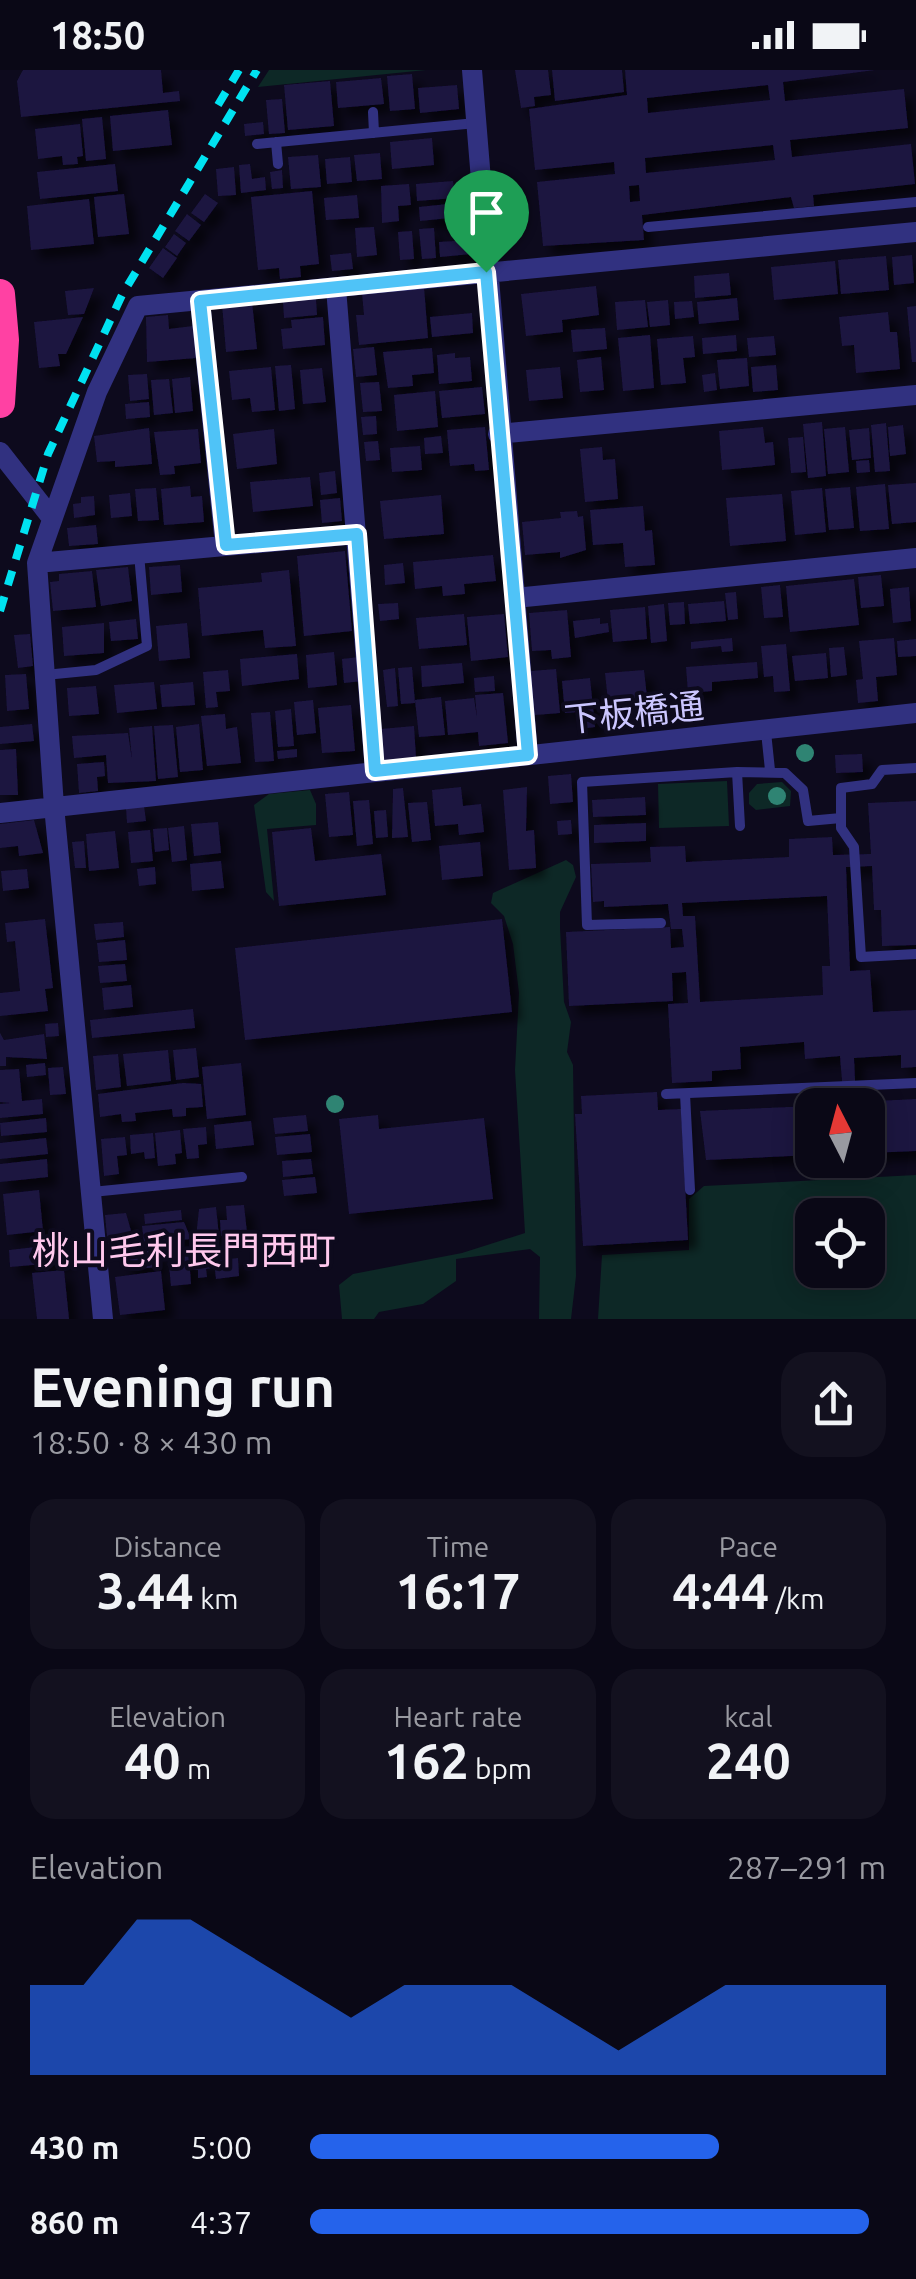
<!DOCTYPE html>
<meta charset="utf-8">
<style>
body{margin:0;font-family:Ubuntu,"Noto Sans JP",sans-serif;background:#13111f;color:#f1f3f6;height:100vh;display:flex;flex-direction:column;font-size:38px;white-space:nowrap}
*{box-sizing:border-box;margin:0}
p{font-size:32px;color:#999aa1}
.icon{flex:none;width:55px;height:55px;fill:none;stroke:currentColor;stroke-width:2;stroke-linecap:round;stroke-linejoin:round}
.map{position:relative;height:1249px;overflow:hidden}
.panel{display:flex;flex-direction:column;background:#0a0816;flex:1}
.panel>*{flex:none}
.needle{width:65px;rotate:354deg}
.tools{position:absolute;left:795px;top:1018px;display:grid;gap:20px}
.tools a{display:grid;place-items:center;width:90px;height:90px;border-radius:20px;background:#0a0816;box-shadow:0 5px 25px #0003,0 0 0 2px #2a2935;font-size:50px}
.pin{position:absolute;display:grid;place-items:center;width:85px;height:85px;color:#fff;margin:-102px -42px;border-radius:50% 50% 50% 0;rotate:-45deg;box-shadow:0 0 10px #0007}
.pin .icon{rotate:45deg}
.round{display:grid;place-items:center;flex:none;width:105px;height:105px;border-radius:30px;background:#13111f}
.overview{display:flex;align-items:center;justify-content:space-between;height:170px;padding:0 30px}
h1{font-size:55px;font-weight:700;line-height:75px}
.figures{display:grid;grid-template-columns:repeat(3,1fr);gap:15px;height:170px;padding:10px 30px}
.figures div{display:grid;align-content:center;border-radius:25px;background:#13111f;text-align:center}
.figures b{font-size:50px;font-weight:700}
.figures small{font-size:28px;font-weight:400}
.figures p{font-size:28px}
.chart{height:280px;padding:20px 30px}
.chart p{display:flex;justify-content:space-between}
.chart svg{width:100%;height:180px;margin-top:10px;fill:#2563eb;opacity:.7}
ul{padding:0 30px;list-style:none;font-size:32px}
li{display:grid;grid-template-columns:160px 120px 1fr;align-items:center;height:75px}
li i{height:25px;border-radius:12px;background:#2563eb}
.status{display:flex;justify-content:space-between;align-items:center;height:70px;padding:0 50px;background:#0a0816;direction:ltr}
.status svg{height:28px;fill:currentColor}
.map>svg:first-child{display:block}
.green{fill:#0d2826;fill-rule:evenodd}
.building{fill:#1c1540;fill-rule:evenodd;filter:url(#shadow)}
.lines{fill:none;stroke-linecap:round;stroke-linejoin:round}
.lane{stroke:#313180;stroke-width:10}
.street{stroke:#313180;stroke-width:20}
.highway{stroke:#ff41a3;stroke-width:30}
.rail{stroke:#00e2f1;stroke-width:8;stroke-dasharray:15 12;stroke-linecap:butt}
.tree{fill:#2f8473}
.route-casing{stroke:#fff;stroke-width:20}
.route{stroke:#4fc3f7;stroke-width:12}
.labels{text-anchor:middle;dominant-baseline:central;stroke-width:8;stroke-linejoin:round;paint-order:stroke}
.street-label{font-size:35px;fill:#cbc6ff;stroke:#0d0a1d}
.neighbourhood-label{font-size:38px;fill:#ffc8ed;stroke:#0d0a1d}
</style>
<div class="status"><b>18:50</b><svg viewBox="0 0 49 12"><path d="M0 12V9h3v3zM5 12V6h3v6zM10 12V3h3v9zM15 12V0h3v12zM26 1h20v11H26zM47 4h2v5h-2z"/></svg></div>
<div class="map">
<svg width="916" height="1249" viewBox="0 0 916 1249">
<defs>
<filter id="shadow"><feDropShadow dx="9" dy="9" stdDeviation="5" flood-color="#0009"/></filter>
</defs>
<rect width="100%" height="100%" fill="#0d0a1d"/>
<path class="green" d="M269,0h157l-168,17z
M727,711l2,45 -70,2 -1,-44z
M782,712l9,9 -1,15 -34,4 -7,-6v-11l8,-9z
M310,720l6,14v21l-49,4 7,72 -8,-9 -12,-87 15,-11z
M566,790l7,5 3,12 -16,35v16l4,74 7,20 -4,30 6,13 3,211 -5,43h-32l1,-62 -10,-8 -74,10v22l-33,23 -44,8 -5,7h-32l-3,-34 14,-11 109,-21 63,-20 -10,-163 4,-77 -6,-49 -9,-28 -13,-13 2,-10z
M916,1105v144h-318l4,-64 87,-5v-51l15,-13zM812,1145h56v55h-56z"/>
<path class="building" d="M23,0h138l2,23 16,-2 1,10 -159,16 -4,-36z
M515,0h33l3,25 -17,2 1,9 -14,2z
M552,0h70l2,22 -69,9z
M625,0h250l-92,12 2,19 119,-12 4,39 -118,12 2,17 119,-13 4,40 -102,11 1,11 -20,2 -3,-11 -149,18 2,25 -101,6 -6,-64 78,-8 -1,-12 -79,8 -6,-61 98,-14zM768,15l2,15 -122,13 -1,-15zM773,75l2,15 -129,13 -1,-15zM639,115l1,16 -10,1 -1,-16z
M412,4l3,35 -25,2 -3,-35z
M381,8l3,26 -46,4 -2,-26z
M330,11l4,45 -46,4 -4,-45z
M457,15l2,24 -39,4 -2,-25z
M282,29l3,34 -16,1 -3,-34z
M168,40l4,35 -59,6 -3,-35z
M102,47l4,42 -20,2 -4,-42z
M263,52l1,12 -19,2 -1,-12z
M80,54l3,32 -6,1 1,7 -15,1 -1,-9 -24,3 -3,-30z
M432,68l2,27 -42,4 -2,-27z
M380,83l2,26 -25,2 -3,-26z
M318,85l3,32 -30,2 -3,-32z
M350,87l2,25 -25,2 -2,-25z
M115,94l3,27 -78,8 -3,-27z
M250,94l2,15 13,-2 1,13 -25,3 -2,-28z
M234,97l2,28 -18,1 -2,-27z
M282,100l1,18 -11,1 -2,-17z
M453,111l2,17 -38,3 -1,-17z
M409,114l2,21 -13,1 1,15 -17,2 -1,-37z
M312,121l7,73 -19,2 1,11 -21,2 -1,-11 -21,2 -7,-73z
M124,124l5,40 -31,3 -4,-40z
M205,124l13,9 -14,19 -13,-9z
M357,125l2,23 -33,2 -2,-22z
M89,129l5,45 -63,6 -4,-44z
M458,133l1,14 -39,4 -1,-14z
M187,144l14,11 -12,16 -14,-10z
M374,157l3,28 -20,2 -2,-29z
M434,158l2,30 -14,1 -3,-30z
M412,161l2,28 -14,1 -2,-28z
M174,164l12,9 -9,13 -12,-9z
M470,170l1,14 -31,3 -1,-15z
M163,178l14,10 -14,20 -14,-10z
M351,183l2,16 -21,2 -2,-16z
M912,185l2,28 -20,2 -2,-28z
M886,186l3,34 -48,4 -3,-34z
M835,191l3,33 -64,6 -3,-33z
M729,203l2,22 -36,3 -1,-22z
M596,216l3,29 -37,5 1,12 -37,4 -5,-42z
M424,217l4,51 -69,7 -3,-30h8l-2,-22z
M94,218l-10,26 -16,1 -3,-24z
M737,228l2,22 -40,4 -2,-22z
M316,229l1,16 -33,3 -1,-16z
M645,230l3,27 -31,3 -2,-28z
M668,230l2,25 -20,2 -3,-25z
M692,231l2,16 -19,2 -1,-17z
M252,232l5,47 -31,3 -4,-48z
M916,236v56h-4l-5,-55z
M888,242l2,20h7l3,37 -44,4 -2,-28 -12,1 -3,-29z
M472,243l1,20 -41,4 -2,-20z
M168,245l1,14 24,-3 3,32 -49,4 -1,-45z
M83,247l-17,37h-8l2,12 -21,2 -5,-46z
M323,247l2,28 -42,4 -2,-20 11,-1 -1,-8z
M605,258l2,21 -34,3 -2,-22z
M650,265l4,53 -31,3 -5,-53z
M736,265l1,16 -34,3 -1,-16z
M693,266l2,21 -12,1 3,25 -25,2 -4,-46z
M774,266l2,19 -27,2 -2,-19z
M374,277l3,28 -21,2 -3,-28z
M432,278l2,25 -22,2 1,11 -25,2 -5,-36z
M455,283v5l15,-1 2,24 -33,3 -2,-29z
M601,287l3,33 -24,2 -3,-32z
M747,288l2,28 -29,3 -3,-29z
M291,295l4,44 -16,2 -4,-45z
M776,295l2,25 -25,2 -2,-25z
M271,297l4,43 -23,2 -2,-14 -18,2 -3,-29z
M560,297l3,31 -34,3 -3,-31z
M322,298l4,34 -23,2 -3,-34z
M715,303l2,17 -13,2 -2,-17z
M147,304l2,25 -19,2 -2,-26z
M190,307l3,34 -18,2 -3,-34z
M169,309l4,34 -19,2 -3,-35z
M379,312l3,29 -19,1 -3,-29z
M482,317l3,27 -43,4 -3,-27z
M435,321l3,36 -41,4 -3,-36z
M149,332l1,15 -24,2 -1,-15z
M376,346l1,18 -14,1 -2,-18z
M822,352l4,54 -18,2 -5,-54z
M886,353l4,48 -15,1 -4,-47z
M903,355l3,29 -16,2 -2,-29z
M485,357l4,43 -14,1 -1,-7 -24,2 -3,-36z
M763,357l2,16 8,-1 2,23 -53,5 -3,-39z
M845,357l4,45 -21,2 -4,-45z
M149,358l3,36 -37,3v-6l-18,1 -3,-26z
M869,358l2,30 -19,2 -3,-30z
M198,359l3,34 -27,3 1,8 -15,1 -6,-43z
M274,359l3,35 -40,5 -4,-35z
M441,366l2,17 -18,1 -1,-16z
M803,367l3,35 -15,1 -3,-35z
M378,371l2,19 -14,1 -2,-19z
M420,376l2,24 -30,2 -2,-24z
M602,377l1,13 12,-1 3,40 -33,3 -5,-53z
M869,390l1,12 -13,1 -1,-12z
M335,401l2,22 -16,2 -2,-22z
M310,407l3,29 -60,6 -3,-30z
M916,413v39l-24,2 -4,-39z
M885,414l4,45 -29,2 -4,-44z
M190,416l1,11 11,-1 2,26 -40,3 -3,-36z
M850,417l4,41 -25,2 -4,-41z
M156,418l3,32 -21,1 -3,-32z
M822,418l4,44 -31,3 -4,-44z
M130,423l2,23 -21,2 -2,-23z
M782,424l4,47 -56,5 -4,-48z
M441,425l3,39 -60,5 -4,-38z
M94,426l1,19 -21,3 -1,-14 8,-1v-6z
M340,428l2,23 -20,2 -2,-23z
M643,436l2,25 7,-1 3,35 -30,2 -2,-24 -30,2 -3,-35z
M577,441l1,6 5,-1 3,34 -26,8v-6l-35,3 -3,-33 39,-4 -1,-6z
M96,455l2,19 -29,2 -2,-18z
M345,481l7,80 -48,5 -7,-80z
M493,485l3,26 -32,3 1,10 -22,2 -1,-10 -27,3 -2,-27z
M403,493l2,20 -20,2 -1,-20z
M180,495l2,27 -31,3 -2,-28z
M128,497l4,34 -31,5 -5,-36z
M289,500l7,76 -31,2 -2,-18 -61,6 -4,-48 64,-6 -1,-9z
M92,501l4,36 -43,4 -3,-29 9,-1v-7z
M881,505l3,31 -23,2 -3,-31z
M854,509l5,46 -69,7 -4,-46z
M780,515l3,32 -19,1 -3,-31z
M909,517l2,34 -18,2 -3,-34z
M736,522l2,27 -10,1 -3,-27z
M724,531l2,20 -36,3 -2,-20z
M684,532l1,22 -15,1 -2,-22z
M398,533l1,16 -19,2 -2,-17z
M664,534l3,37 -16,2 -3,-37z
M645,537l2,32 -34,3 -3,-32z
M567,540l4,47 -19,2 -1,-9 -19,1 -3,-38z
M464,544l3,31 -48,4 -3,-31z
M504,544l4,43 -37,4 -4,-44z
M600,548v6l8,-1 1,9 -34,6 -2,-17z
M136,549l2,20 -27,2 -2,-19z
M104,553v30l-40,3 -2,-29z
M187,553l3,35 -31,3 -3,-35z
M30,564l3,32 -15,2 -4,-33z
M732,568l1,13 -11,1 -1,-6 -30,3v-7z
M894,568l3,37 -21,2 2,24 -20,2 -2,-23 7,-1 -4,-38z
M916,569v17l-18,1 -1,-16z
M786,574l4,47 -16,1 -1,-16 -9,1 -3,-31z
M844,577l3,28 -16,2 -2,-29z
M334,582l3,33 -29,3 -2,-33z
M826,583l2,25 -33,3 -3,-25z
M297,584l2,25 -57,7 -2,-27z
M359,587l3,24 -18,2 -2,-24z
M757,592l1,16 -46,4v9l-24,2 -2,-26z
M462,593l2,20 -42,4 -1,-21z
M412,597l3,36 -14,1 -3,-36z
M395,598l3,38 -11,1 -4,-37z
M556,599l4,44 -25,2 -4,-44z
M228,600l2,21 -14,1 2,15 -12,1 -3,-36z
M644,600l3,27 -39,4 -3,-28z
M26,604l3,35 -22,2 -2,-36z
M494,606l1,15 -20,1 -1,-14z
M590,608l5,49 -16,2 -1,-17 -13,1 -3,-32z
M154,612l3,27 -40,4 -3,-28z
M193,612l2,23 -33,2 -2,-22z
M96,616l3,28 -30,2 -2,-28z
M503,623l5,50 -29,3 -1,-14 -30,3 -3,-34 29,-3 3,20 -2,-23z
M441,627l4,38 -26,2 -4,-37z
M313,630l3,33 -19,2 -3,-33z
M351,635l4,46 -33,2 -4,-45z
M291,639l3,37 -16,1 -3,-36z
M270,642l4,49 -19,1 -4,-49z
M225,644l1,15 11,-2 4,36 -34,3 -6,-50z
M32,654l2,17 -34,3v-17z
M199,654l4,46 -23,2 -4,-45z
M173,655l5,52 -20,2 -4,-53z
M152,656l4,55 -48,2 -2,-28 -32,3 -2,-22 56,-3 4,27 -3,-32z
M414,656l2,32 -32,3 -3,-32z
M16,679l2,46h-18v-45z
M297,679v8l-19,2 -1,-8z
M862,684l1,18 -27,1 -1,-18z
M104,692l1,14 -8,1 1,14 -19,2 -2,-29z
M571,704l2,28 -23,2 -2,-28z
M461,717l2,19 18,-2 3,28 -25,3 -1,-11 -23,2 -3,-36z
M527,717l-1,44 8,-1 2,38 -27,2 -6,-80z
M403,718l5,49 -16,1 1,-49z
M349,722l4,43 -24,2 -4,-43z
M645,727l1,18 -53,2 -1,-17z
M369,730l4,44 -16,2 -4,-45z
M916,731v144l-34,1 -1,-36h-7l-2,-44 -26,1 4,104 20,-1 3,42 43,-2v57l-15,1v-13l-47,3 2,44 60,-3v52l-48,2v-48h-24l-4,-49 -35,3 -1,-17 -64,5 1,22 -29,2v10l-40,2 -4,-79 20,-1 -2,-31 -14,1 1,28 -104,5 -3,-74 104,-5 1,21 13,-1 -2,-18h-11l-3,-25 -64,3v-6l-11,1 -2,-38 60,-2 -1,-15 35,-1 1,16 103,-5v-18l43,-2 1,18 38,-1 -3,-51zM827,826l3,70h-8l1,29 -123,7 -5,-86h-12l-1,-13z
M427,732l4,38 -19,2 -4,-39z
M144,736l2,15 -19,2 -1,-15z
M386,740l2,27 -12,1 -2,-27z
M34,750l9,33 -24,3 -1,-10 -18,2v-24z
M571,750l1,14 -14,1 -1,-14z
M218,752l3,31 -27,3 -3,-32z
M646,753v18l-52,2v-18z
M184,756l3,34 -15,2 -4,-34z
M167,758l2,22 -14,2 -2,-23z
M311,758l4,33 66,-7 5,41 -107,11 -7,-74z
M150,760l3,31 -22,2 -3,-31z
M115,761l4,37 -30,3 -3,-37z
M84,771l2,27h-11l-3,-26z
M480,772l3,34 -41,4 -3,-34z
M221,791l3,27 -32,3 -2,-27z
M155,797l1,17 -17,2 -2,-17z
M27,799l2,19 -26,3 -2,-20z
M45,849l8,69 -8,1 3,22 -48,5v-23l20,-2 -5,-50 -8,1 -2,-19z
M502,849l10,93 -267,28 -10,-92z
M123,852l1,15 -28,3 -2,-16z
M125,870l2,20 -28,2 -2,-19z
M125,894l2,17 -27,2 -2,-17z
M131,915l2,22 -29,3 -2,-22z
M193,939l2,19 -103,10 -2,-18z
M58,953l1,13 -13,1 -1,-13z
M0,963l4,7 40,-6 3,25 -41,-2v9h-6z
M196,978l3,29 -23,3 -3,-30z
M168,980l3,31 -44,5 -4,-32z
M118,984l3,33 -25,3 -3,-34z
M45,993l1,12 -19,2 -1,-12z
M241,993l5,52 -39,4 -5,-52z
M63,997l3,27 -16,1 -2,-27z
M19,999l3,32 20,-2 1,15 -43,4v-14l11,-1 -11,-1v-32z
M183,1013l18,1 2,23 -17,1v8l-13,1 -1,-8 -37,4 1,8 -14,1 -1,-8 -21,3 -2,-23z
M657,1022l1,18 23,-1 7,131 -105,6 -8,-132h7l-1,-18z
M812,1036v49l-106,5 -6,-49z
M306,1045l2,16 -33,3 -2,-16z
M378,1045l1,14 105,-11 9,81 -144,15 -10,-95z
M46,1048l1,14 -46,4 -1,-13z
M251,1051l3,24 -38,4 -2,-24z
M206,1057l1,17 -9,1 1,13 -12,1 -4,-30z
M180,1060l2,23 -7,1 1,10 -18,2 -3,-33z
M153,1063l2,25 -10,1 -1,-7 -13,2 -1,-19z
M310,1064l2,18 -35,3 -2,-18z
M125,1067l2,18 -10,1 2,18 -15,2 -3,-37z
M46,1068l2,16 -48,5v-16z
M47,1089l1,18 -48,5v-18z
M311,1089l2,15 -30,3 -1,-16z
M315,1107l2,16 -33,3 -2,-16z
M39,1120l4,41 -36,4 -4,-41z
M244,1135l3,28 -26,3 -1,-16h7l-1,-14z
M216,1137l3,29 -23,2 3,-29z
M181,1140l1,10 -37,4 -1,-10z
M126,1143l9,32 -27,2 -3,-32z
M184,1152l7,17 -47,4 -2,-17z
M63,1174l2,18 -55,5 -1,-17z
M157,1180l2,17 -35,3 -1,-17z
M188,1182l1,12 22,-2 1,6 -6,1 1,8 -9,1v-8h-8l1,14 -20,2 -3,-32z
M238,1188l1,18 -23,3 -2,-18z
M64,1200l5,49h-32l-5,-46z
M161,1201l4,39 -45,5 -5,-38z"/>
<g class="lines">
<path class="lane" d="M373,42l1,21
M276,72l2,22
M257,74l219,-21
M648,157l268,-25
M45,605l51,-5 51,-24 -8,-92
M766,662l4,38
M916,698l-34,2 -10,14 -31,4v40l13,19 7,110 55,-3
M740,756l-3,-54 48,1 18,17 5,31 33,-3
M661,853l-74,2 -5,-143 155,-10
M666,1024l250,-11
M685,1024l5,96
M92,1122l150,-15"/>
<path class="street" d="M472,0l56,685
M336,218l39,483
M200,231l25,244
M498,364l418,-39
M0,382l51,65
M37,493l320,-29
M515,528l401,-40
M0,743l916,-100
M103,1249l-49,-513 -17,-243 60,-171 41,-86 778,-74"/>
<path class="highway" d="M0,224l4,46 -4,63"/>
<path class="rail" d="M218,35l21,-35
M0,541l48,-157 74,-159 135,-225"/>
</g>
<g class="tree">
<circle cx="805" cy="683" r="9"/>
<circle cx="777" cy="726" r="9"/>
<circle cx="335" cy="1034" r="9"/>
</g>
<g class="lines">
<defs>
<path id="route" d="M486,202l42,483 -153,16 -18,-237 -131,11 -26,-244z"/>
</defs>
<use href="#route" class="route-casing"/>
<use href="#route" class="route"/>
</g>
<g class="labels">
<g class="street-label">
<text transform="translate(634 642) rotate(-6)">下板橋通</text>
</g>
<g class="neighbourhood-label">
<text x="184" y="1180">桃山毛利長門西町</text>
</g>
</g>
</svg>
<div class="tools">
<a><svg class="needle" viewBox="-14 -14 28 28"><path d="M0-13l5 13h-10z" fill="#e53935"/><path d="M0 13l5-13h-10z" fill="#999aa1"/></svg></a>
<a><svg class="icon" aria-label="locate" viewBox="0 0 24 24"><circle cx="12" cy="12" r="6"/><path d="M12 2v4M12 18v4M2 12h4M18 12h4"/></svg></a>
</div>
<div class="pin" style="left:486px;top:202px;background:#1e9e55"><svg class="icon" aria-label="arrive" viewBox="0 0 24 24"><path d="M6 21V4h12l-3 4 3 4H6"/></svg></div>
</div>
<section class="panel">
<div class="overview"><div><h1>Evening run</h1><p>18:50 · 8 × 430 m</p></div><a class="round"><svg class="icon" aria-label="share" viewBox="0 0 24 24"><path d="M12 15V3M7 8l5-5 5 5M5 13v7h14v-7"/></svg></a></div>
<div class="figures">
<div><p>Distance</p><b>3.44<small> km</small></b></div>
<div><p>Time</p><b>16:17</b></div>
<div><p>Pace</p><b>4:44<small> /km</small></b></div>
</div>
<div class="figures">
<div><p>Elevation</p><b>40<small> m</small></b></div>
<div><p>Heart rate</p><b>162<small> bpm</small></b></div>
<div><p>kcal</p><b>240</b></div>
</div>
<div class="chart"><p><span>Elevation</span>287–291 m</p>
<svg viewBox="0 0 160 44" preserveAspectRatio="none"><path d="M0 44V22L10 22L20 6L30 6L40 14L50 22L60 30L70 22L80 22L90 22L100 30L110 38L120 30L130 22L140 22L150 22L160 22V44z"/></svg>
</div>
<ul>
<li><b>430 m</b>5:00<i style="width:71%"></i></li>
<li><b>860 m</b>4:37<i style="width:97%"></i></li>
</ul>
</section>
